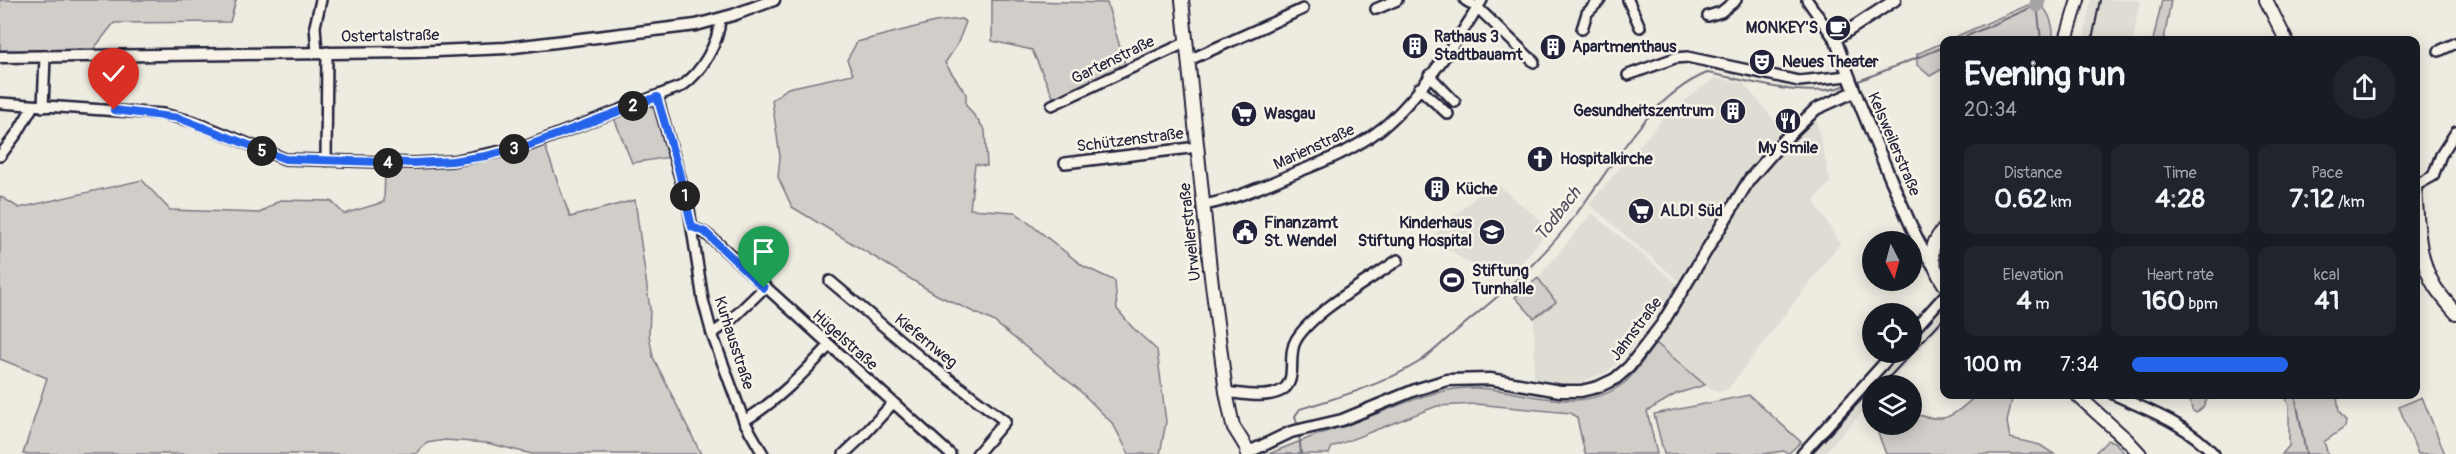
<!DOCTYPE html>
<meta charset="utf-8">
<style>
body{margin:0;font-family:Pangolin,sans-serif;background:#20242c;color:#f1f3f6;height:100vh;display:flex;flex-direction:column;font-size:22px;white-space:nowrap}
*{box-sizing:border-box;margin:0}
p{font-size:20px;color:#9ea1a6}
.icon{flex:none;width:33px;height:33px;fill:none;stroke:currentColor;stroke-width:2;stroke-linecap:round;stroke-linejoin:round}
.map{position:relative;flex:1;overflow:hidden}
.drawer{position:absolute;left:1940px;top:36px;width:480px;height:363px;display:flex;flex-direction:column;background:#171b24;border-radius:12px;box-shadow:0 3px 15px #0003}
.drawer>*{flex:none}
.needle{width:39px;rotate:174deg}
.tools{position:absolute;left:1862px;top:231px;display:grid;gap:12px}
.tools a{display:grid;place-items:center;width:60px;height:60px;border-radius:50%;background:#171b24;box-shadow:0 3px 15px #0003;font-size:30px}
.pin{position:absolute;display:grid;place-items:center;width:51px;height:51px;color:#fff;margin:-62px -26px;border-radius:50% 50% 50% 0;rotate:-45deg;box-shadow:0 0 6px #0007}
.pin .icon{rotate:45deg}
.km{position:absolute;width:30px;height:30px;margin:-15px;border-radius:50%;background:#222;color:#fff;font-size:16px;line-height:30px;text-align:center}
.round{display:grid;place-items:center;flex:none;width:63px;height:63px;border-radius:32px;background:#20242c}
.headline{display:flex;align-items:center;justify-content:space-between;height:102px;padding:0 24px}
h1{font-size:33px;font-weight:700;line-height:45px}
.figures{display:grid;grid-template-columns:repeat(3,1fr);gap:9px;height:102px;padding:6px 24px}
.figures div{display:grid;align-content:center;border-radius:12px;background:#20242c;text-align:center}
.figures b{font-size:26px;font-weight:700}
.figures small{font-size:16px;font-weight:400}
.figures p{font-size:16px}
ul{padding:0 24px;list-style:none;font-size:20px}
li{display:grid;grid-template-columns:96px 72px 1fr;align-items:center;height:45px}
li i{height:15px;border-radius:8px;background:#2563eb}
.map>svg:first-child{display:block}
.built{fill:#dfdcd4}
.green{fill:#d1cdc9;stroke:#7a7882;stroke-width:1.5}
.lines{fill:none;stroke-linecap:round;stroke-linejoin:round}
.stream{stroke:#716f7b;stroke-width:2}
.river{stroke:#a6a3a6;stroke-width:15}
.minor-casing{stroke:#22223b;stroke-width:14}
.tertiary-casing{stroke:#22223b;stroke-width:15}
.secondary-casing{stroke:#22223b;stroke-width:16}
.minor{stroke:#f7f3e8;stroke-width:9}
.tertiary{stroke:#f7f3e8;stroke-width:10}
.secondary{stroke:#f7f3e8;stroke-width:12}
.rail{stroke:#22223b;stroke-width:2}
.route-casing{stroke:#fff;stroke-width:12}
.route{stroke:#2563eb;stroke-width:8}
.labels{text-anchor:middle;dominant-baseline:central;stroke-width:5;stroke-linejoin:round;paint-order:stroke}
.poi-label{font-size:16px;font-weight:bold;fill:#22223b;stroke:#f7f3e8;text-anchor:start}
.street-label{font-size:16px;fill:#22223b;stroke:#f7f3e8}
.water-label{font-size:18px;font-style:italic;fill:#504f60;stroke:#f7f3e8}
</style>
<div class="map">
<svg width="2456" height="454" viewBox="0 0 2456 454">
<rect width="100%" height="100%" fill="#eeebe1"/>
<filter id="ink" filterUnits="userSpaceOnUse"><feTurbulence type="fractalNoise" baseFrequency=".0167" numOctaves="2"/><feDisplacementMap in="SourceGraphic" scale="12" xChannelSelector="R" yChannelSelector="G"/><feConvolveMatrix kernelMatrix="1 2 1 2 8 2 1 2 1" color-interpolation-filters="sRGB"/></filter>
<g filter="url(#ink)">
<path class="built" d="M2091,0h49l-7,40h-49z
M1715,78l28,5 46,55 27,-20 14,64 -16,19 26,42 -112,146 -9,3 -14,-7 -49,-42 33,-53 -100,-86 77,-89z
M1493,181l57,47 -43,53 -42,-20 -32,-25z
M1592,213l90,75 -42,45 -10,17 -23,22 -26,10 -24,2 -23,-6v-60l22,-16 -18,-24z
M1944,298v25l-57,62 -15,1v16l-49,52h-18l92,-101 14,-1v-16z"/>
<path class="green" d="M0,0h236l-6,22 -116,1 -22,28 -92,3z
M992,0l115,3 18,61 -71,35 -22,-49 -40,-9z
M2162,0h9l-7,40h-11z
M2037,1c12,10 17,24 16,39h-105z
M961,19l5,3 -9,23 -12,18 21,31v11l19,25 2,36 -12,-2 -5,45 45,3 68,54 32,15 2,28 15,18 25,23 9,72 -6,32h-31l-16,-30 -36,-36 -84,-67 -56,-26 -145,-88 -14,-30 2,-20 -8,-57 16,-12 65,-14 -6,-14 10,-18 78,-20z
M1944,42v26l-14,8 -13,-11v-11z
M648,105l7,4 15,48 -38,6 -18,-45z
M545,146l25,71 65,-17 15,109 -1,26 4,22 48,97h-169l-45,-11 -42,-3 -18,3 -11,11h-393l24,-76 -47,-19v-163l19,12 123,-28 28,30 90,3 20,-13 51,1 13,13 40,-12 1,-33 77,-4 45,-8z
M1538,278l18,24 -22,16 -19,-21z
M1656,343l49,42 -29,9 -29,17 10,43h-72l-8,-36 -6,-5 -95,-9 -39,2 -105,41 -3,7h-60c32,-14 65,-25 99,-37 28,-10 57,-24 87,-28 56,-8 118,33 169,-6 12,-10 22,-27 32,-40z
M1749,395l52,47 -12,11 -6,-2 -19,3h-100l-10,-40z
M1977,395h36l-6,27 3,16 30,7 14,9h-168l-10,-26 2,-3 33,-1v-11c36,11 39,5 66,-18z
M2189,395v-1l20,1 -6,12 -7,6 -4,-3z
M2285,395h52l2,17 7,9 -1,6 -21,15 4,12h-46l7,-8v-39z
M2422,397l23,57h-27l-19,-47z
M2108,440l7,2 10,12h-31z"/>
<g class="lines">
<path class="stream" d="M1958,40l79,-35 4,35
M1856,82l88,-35
M2295,394l11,60
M1298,427l-3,-11 5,-7c40,-12 84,-25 119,-47 15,-10 28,-24 42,-35 38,-31 75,-62 106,-101 41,-50 77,-127 140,-153 43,7 98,28 140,12
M1299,433l2,21"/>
<path class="river" d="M2037,5l1,-5"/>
<defs>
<path id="minor" d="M1465,0l13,8 56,54
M1628,0l12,27
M1807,0l29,41
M1376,9l21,-9
M1708,16l13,-4 15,-12
M1582,29l5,-16 13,-13
M2439,51l17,-8
M317,53l-2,-27 6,-26
M1189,60l114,-51
M1429,75l26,27
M1628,75l47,-17 12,-1 112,24 49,-5
M1419,88l29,26
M657,97l32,112 14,91 9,34 32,87 19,33
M0,103l163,11 32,8 90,37 128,4 39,-2 75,-15 155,-60c19,-13 37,-43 38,-67
M1052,105l135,-63
M43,107l2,-51
M0,156l18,-24 15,-26
M326,161l1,-109
M1065,163l133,-16
M2415,186l18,-10 8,-21 15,-23
M1204,205c32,-6 62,-20 91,-32 28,-11 58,-23 82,-41 35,-25 83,-94 105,-132
M692,227l13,6 10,8 235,213
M830,281l90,76 85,64 -28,33
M1911,333l33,-37
M712,334l19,-14 33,-32
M1226,392c17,2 45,8 59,-4 12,-11 2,-34 11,-48 17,-29 74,-60 102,-80
M2113,394c38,18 72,29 101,60
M744,421c33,-20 59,-47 85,-75
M844,454l17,-16 32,-35
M1802,454l92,-102"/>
<path id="tertiary" d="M1895,0l-55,36 -4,5c17,48 36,94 56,141 13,28 23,58 41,83
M0,57l413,-5 93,-4 190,-23 37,-10 41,-15
M1249,452l42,-20 51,-12 73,-30 32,-10 43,-1 70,12h21l17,-4 17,-8 14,-12 33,-43 87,-144 33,-38 34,-33 38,-17"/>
<path id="secondary" d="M1182,0l28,269 16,123 7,34 16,26 -2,2
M2266,0l20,40
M2066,40l12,-40
M2415,189c3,33 2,69 20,98 6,9 14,18 21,26
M1944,229c-18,19 -13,35 0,55
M2076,394l51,46 13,14"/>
</defs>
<use href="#minor" class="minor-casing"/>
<use href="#tertiary" class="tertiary-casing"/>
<use href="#secondary" class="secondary-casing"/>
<use href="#minor" class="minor"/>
<use href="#tertiary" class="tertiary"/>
<use href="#secondary" class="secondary"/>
<path class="rail" d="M2092,40l8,-40
M1881,386l63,-68
M1811,454l61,-66"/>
</g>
</g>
<g class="lines" filter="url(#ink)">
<defs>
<path id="route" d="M114,110l65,8 106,41 128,4 39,-2 34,-5 41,-10 130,-49 21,71 14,59 13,5 59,56"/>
</defs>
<use href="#route" class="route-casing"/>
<use href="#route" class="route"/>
</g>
<defs>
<symbol id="cafe-disc" viewBox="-11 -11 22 22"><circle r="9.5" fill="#22223b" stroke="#f7f3e8"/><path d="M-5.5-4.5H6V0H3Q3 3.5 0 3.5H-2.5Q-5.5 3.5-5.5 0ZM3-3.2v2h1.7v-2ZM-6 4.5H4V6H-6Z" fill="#fff"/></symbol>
<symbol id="building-disc" viewBox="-11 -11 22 22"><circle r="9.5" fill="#22223b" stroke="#f7f3e8"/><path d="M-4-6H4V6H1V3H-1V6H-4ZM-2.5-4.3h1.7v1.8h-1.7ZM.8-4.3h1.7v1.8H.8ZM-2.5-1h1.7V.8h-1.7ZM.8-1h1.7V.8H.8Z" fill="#fff"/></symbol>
<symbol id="theatre-disc" viewBox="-11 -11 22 22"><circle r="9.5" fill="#22223b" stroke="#f7f3e8"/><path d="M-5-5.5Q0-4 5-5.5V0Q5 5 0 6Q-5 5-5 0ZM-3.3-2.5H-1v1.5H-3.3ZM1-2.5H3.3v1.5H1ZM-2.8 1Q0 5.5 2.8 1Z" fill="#fff"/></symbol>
<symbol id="supermarket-disc" viewBox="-11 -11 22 22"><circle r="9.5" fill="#22223b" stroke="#f7f3e8"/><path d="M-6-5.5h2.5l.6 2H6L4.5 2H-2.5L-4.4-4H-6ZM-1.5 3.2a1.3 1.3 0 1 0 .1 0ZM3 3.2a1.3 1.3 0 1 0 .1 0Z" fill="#fff"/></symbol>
<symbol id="restaurant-disc" viewBox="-11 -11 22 22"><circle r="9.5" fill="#22223b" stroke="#f7f3e8"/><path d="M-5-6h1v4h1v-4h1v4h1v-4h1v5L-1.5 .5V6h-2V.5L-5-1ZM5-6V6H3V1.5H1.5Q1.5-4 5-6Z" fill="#fff"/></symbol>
<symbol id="church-disc" viewBox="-11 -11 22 22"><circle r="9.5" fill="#22223b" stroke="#f7f3e8"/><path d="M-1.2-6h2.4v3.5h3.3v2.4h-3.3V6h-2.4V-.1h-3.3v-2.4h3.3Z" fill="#fff"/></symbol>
<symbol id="civic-disc" viewBox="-11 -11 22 22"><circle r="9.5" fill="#22223b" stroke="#f7f3e8"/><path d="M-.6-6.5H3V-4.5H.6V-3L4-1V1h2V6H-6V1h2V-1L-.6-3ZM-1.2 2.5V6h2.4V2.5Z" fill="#fff"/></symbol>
<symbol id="school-disc" viewBox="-11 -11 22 22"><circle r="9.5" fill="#22223b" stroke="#f7f3e8"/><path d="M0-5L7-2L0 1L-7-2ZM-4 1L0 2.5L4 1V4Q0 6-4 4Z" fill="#fff"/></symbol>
<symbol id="stadium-disc" viewBox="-11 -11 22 22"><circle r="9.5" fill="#22223b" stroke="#f7f3e8"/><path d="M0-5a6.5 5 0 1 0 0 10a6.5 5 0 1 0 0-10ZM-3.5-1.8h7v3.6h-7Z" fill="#fff"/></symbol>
</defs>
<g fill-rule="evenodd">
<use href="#cafe-disc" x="1823" y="13" width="30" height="30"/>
<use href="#building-disc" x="1400" y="31" width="30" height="30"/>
<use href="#building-disc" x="1538" y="32" width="30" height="30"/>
<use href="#theatre-disc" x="1747" y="47" width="30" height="30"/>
<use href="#building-disc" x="1718" y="96" width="30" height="30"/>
<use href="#supermarket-disc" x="1229" y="99" width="30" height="30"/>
<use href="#restaurant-disc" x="1773" y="106" width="30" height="30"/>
<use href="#church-disc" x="1525" y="144" width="30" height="30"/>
<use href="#building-disc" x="1422" y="174" width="30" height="30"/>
<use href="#supermarket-disc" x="1626" y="196" width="30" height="30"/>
<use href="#civic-disc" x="1230" y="217" width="30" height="30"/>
<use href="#school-disc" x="1477" y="217" width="30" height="30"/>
<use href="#stadium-disc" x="1437" y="265" width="30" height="30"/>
</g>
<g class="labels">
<g class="poi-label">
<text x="1818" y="28" text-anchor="end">MONKEY'S</text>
<text x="1434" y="37">Rathaus 3<tspan x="1434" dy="18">Stadtbauamt</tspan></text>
<text x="1572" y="47">Apartmenthaus</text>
<text x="1782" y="62">Neues Theater</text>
<text x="1714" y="111" text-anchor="end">Gesundheitszentrum</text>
<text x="1264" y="114">Wasgau</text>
<text x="1788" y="148" text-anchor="middle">My Smile</text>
<text x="1560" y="159">Hospitalkirche</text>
<text x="1456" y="189">Küche</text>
<text x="1660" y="211">ALDI Süd</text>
<text x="1264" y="223">Finanzamt<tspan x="1264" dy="18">St. Wendel</tspan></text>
<text x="1472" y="223" text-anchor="end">Kinderhaus<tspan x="1472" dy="18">Stiftung Hospital</tspan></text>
<text x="1472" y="271">Stiftung<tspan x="1472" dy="18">Turnhalle</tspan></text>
</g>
<g class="street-label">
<text transform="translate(390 36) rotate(-1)">Ostertalstraße</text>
<text transform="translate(1113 60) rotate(-26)">Gartenstraße</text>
<text transform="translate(1130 140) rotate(-7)">Schützenstraße</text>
<text transform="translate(1894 144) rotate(67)">Kelsweilerstraße</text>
<text transform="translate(1314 147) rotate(-25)">Marienstraße</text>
<text transform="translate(1190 232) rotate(-96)">Urweilerstraße</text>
<text transform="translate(1636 329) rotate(-53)">Jahnstraße</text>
<text transform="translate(845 340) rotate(42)">Hügelstraße</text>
<text transform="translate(926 341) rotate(39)">Kiefernweg</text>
<text transform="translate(734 343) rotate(72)">Kurhausstraße</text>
</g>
<g class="water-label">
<text transform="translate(1558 214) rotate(-52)">Todbach</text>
</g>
</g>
</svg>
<div class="tools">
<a><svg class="needle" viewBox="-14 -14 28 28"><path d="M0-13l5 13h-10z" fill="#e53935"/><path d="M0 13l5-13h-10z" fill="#9ea1a6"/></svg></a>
<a><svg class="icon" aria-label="locate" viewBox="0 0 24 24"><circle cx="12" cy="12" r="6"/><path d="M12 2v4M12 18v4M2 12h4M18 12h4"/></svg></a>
<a><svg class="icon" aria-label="layers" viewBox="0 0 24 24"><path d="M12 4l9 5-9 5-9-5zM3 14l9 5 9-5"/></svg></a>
</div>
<div class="pin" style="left:764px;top:288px;background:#1e9e55"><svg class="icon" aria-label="arrive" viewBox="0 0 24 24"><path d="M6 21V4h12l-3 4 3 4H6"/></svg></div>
<div class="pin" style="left:114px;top:110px;background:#d93025"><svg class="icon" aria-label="check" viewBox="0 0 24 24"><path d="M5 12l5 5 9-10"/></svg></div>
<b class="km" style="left:685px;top:196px">1</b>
<b class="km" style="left:633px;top:106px">2</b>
<b class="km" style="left:514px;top:149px">3</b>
<b class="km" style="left:388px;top:163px">4</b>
<b class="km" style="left:262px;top:151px">5</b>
<section class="drawer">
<div class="headline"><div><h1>Evening run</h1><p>20:34</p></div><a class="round"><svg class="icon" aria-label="share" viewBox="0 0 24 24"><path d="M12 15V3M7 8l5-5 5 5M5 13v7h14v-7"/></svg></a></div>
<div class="figures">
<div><p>Distance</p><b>0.62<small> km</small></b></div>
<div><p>Time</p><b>4:28</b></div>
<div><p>Pace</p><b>7:12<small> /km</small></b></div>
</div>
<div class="figures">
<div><p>Elevation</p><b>4<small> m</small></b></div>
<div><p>Heart rate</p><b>160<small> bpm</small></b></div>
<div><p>kcal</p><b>41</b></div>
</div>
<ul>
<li><b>100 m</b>7:34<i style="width:59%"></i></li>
</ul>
</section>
</div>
